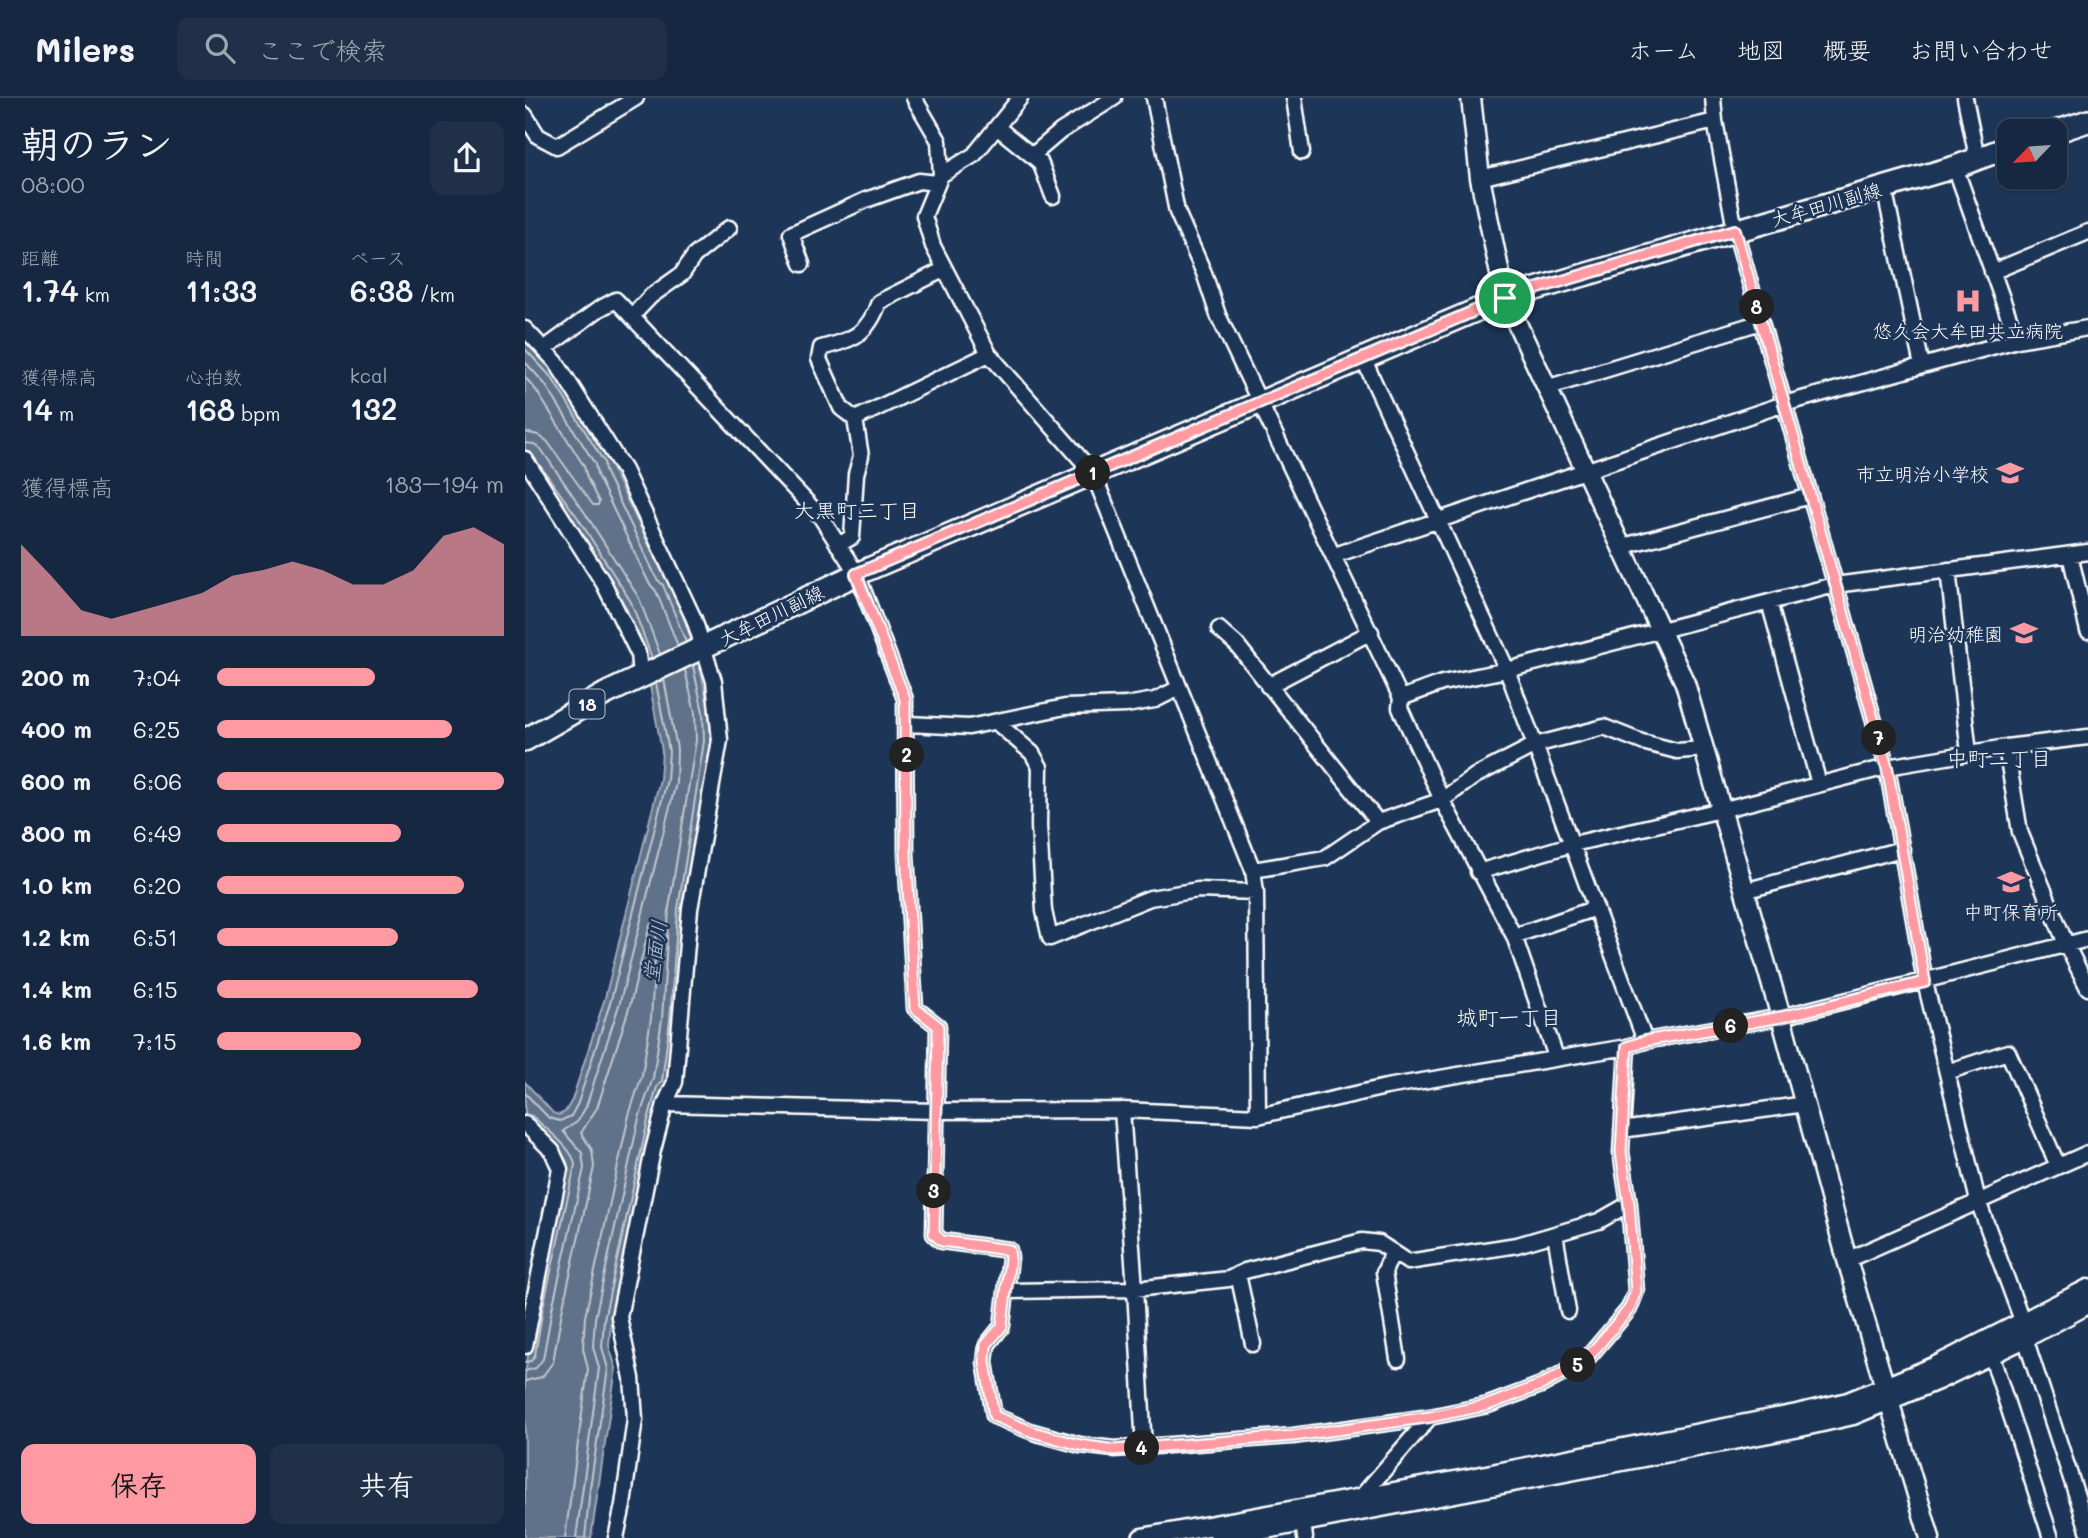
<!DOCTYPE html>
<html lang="ja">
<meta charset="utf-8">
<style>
body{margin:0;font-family:Mali,"Klee One",sans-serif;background:#1f3048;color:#f1f3f6;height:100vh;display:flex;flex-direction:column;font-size:26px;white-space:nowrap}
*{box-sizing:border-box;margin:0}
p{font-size:23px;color:#9ea6b1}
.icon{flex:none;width:38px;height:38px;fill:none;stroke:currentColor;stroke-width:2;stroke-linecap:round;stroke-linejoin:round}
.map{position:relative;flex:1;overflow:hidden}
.drawer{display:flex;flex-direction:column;background:#162841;width:525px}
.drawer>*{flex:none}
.needle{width:46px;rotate:245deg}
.controls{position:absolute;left:1472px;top:21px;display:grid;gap:14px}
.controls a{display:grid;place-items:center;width:70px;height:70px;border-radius:14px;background:#162841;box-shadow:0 2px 5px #0004,0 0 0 2px #35445a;font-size:35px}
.pin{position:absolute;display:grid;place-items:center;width:60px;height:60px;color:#fff;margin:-30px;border:4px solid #fff;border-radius:50%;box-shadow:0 2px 7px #0007}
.km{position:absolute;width:35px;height:35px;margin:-18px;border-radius:50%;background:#222;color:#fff;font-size:19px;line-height:35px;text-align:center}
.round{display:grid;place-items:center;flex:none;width:74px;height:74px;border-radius:14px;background:#1f3048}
.overview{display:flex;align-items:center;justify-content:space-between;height:119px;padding:0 21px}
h1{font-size:38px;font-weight:600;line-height:52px}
.stats{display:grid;grid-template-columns:repeat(3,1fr);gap:10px;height:119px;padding:7px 21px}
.stats div{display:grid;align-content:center}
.stats b{font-size:30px;font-weight:600}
.stats small{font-size:19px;font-weight:400}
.stats p{font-size:19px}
.chart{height:196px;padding:14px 21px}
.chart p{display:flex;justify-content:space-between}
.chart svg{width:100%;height:126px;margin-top:7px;fill:#ff9aa2;opacity:.7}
.cta{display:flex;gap:14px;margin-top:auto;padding:14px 21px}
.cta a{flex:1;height:80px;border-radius:14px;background:#ff9aa2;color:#111;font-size:28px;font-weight:600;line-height:80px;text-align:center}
.cta a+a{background:#1f3048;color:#f1f3f6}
ul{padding:0 21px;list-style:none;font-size:23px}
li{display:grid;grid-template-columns:112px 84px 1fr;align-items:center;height:52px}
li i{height:18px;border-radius:9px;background:#ff9aa2}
header{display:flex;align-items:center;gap:42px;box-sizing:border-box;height:98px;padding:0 35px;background:#162841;border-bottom:2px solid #35445a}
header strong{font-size:33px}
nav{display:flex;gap:38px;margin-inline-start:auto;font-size:24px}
.search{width:490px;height:63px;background:#1f3048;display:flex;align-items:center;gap:18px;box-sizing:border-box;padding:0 24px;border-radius:14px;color:#9ea6b1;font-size:26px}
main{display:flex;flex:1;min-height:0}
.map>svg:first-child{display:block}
.water{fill:#617289;stroke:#a0aab8;stroke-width:2}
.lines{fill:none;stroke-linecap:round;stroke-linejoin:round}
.shore{stroke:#c0c7d0;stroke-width:2}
.minor-casing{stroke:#fff;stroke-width:19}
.tertiary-casing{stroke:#fff;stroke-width:23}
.primary-casing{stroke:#fff;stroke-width:26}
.minor{stroke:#1d3557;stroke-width:14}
.tertiary{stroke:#1d3557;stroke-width:18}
.primary{stroke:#1d3557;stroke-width:21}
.route-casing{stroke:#fff;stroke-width:14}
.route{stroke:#ff9aa2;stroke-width:9}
.labels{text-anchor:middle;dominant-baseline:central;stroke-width:5;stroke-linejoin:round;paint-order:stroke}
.shield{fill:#1d3557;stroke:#bbc2cd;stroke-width:2}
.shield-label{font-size:18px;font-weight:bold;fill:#fff}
.street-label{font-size:19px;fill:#fff;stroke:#1d3557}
.poi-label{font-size:19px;fill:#fff;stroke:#1d3557}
.neighbourhood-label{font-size:21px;fill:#fff;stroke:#1d3557}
.water-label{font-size:21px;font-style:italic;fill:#b8c0ca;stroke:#1d3557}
</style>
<header>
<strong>Milers</strong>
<div class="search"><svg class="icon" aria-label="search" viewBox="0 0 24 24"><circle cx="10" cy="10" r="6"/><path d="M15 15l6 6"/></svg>ここで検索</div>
<nav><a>ホーム</a><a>地図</a><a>概要</a><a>お問い合わせ</a></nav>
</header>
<main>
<section class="drawer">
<div class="overview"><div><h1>朝のラン</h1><p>08:00</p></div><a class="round"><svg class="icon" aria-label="share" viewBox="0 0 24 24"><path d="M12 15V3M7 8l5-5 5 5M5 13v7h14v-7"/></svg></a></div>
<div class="stats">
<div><p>距離</p><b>1.74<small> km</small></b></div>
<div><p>時間</p><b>11:33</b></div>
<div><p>ペース</p><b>6:38<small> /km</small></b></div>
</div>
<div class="stats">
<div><p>獲得標高</p><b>14<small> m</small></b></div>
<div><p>心拍数</p><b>168<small> bpm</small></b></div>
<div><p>kcal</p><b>132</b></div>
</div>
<div class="chart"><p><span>獲得標高</span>183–194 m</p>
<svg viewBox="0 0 160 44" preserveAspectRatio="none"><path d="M0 44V12L10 23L20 35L30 38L40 35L50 32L60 29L70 23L80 21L90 18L100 21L110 26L120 26L130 21L140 9L150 6L160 12V44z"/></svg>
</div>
<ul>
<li><b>200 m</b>7:04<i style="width:55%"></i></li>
<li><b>400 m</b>6:25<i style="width:82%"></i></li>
<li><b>600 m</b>6:06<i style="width:100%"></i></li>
<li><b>800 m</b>6:49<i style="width:64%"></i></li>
<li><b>1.0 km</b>6:20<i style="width:86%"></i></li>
<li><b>1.2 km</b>6:51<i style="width:63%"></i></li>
<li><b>1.4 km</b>6:15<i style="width:91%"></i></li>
<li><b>1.6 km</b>7:15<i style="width:50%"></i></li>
</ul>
<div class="cta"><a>保存</a><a>共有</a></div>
</section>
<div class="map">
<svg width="1563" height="1440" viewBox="0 0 1563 1440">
<rect width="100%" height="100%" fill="#1d3557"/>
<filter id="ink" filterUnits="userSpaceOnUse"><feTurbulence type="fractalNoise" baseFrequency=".0143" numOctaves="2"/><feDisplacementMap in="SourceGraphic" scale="14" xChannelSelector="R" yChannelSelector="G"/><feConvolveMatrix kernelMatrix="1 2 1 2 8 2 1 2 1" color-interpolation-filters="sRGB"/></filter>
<g filter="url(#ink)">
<path class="water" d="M0,240l32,36 56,88 -2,5 53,109 4,2c22,53 41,105 43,163l-34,280 -8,54 1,9 -42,154 -17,82 -2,26 7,22 -25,170h-66v-163l11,-69 32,-141c-3,-14 -32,-36 -43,-47v-36l28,31 6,2 6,-3 7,-12 33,-102 55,-219 2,-28 -18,-97 -19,-48 -53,-84 -47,-67z"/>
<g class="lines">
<path class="shore" d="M0,251l27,29 52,84 1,9 52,108 6,6 23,57
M0,264l20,22 50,80 2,11 52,108 7,8 22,55
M0,279l11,13 48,76 3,12 12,24 -1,3h-5l-46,-64 -9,-6 -13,-3
M0,345l9,1 7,5 44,64 54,85 21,56
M5,354l48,66 53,84 21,56
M0,995l24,25 11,3 11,-5 7,-13 33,-103 56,-220 2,-29 -13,-68
M0,1016l7,2c12,11 42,33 43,49l-32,142 -8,48 -4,6 -6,1
M0,1273l11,-3 7,-9 9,-50 32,-141 -2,-15 -19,-22 14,-9 9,-15 34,-105 56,-219 1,-34 -13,-70
M0,1283l17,-4 11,-15 9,-51 32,-144 -2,-17 -11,-17 16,-25 33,-103 20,-80 5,-2 2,4 -6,91 -9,57 -13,40 -44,202 -2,31 5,21 -23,169
M51,1440l23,-170 -6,-21 2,-29 44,-200 14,-40 9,-59 7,-111 27,-168 -1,-27 -10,-43
M60,1440l5,-50 18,-119 -6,-22 2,-28 44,-199 9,-33 5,-6 8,-61 8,-111 26,-168 -1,-29 -10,-46"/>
<defs>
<path id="minor" d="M389,0l25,43 2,34 -17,41 9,30 56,108 104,119 160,397 3,22 2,224
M629,0l23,114 27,61 14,42 183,383 -1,10 42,92 72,136 42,121
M769,0l8,54
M1188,0l2,23 20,109 152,537 38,215 53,219 45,122 2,15 63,192
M1440,0l12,60
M0,17l13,21 19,10 79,-48
M473,30l42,34 13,34
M509,56l27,-23 53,-33
M1430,69l62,173
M416,77l33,-20 46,-57
M955,80l235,-57
M1359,89l38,179
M277,166l-11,-30 75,-34 53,-19 18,2
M1467,174l96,-40
M107,218l19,-20 31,-22 12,-18 35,-28
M0,231l31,33 68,108 70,149 20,62 6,59 -30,169 -15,173 -10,22 -12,46 -34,167 13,61 3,41 -12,86 -7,33
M19,251l55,-40 17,-9 204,216 37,58 48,125 1,154 9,155 23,18 -4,208 8,7 67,9 1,8 -8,68 -15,19 -2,17 9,54 39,16 47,13 34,4 179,-13 137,-19 58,-12 53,-20 43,-23 45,-53 7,-18 -7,-87 -8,-52 6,-105
M838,260l144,312 138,371
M1021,290l215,-66
M330,321l134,-65
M0,361l79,125 34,69 2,23
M313,447l14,-8 4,-63 5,-18 -6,-37 -14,-11 -22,-49 2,-11c32,-8 47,-14 58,-46l66,-33
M1095,449l190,-51
M810,457l449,-151 233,-64 71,-12
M1545,457l18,76
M1423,472l21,183
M1244,504l50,182
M694,531l18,16 141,177
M743,588l103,-54
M876,600l41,-15 65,-13 328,-85 253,-33
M471,624l36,31 8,14 -1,59 5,85 6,27 100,-40 48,-8 58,2
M382,626l62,3 96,-20 61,-2 29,-5 24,-12
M1481,649l14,85 46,112 22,44
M728,772l72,-12 53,-36 64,-22 33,-24 60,-31 69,-18 38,15 35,9 27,-2
M953,774l95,-28 148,-34 166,-43 119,-20 82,-10
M1219,793l158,-42
M989,838l82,-28
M1422,974l61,-20 50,114
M140,1006l270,7 187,-1 136,6 128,-29 241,-40 18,-6 136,-24 307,-78
M597,1012l13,179 9,159
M0,1026l27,27 8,18 -35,177
M1097,1032l183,-26
M1030,1136l13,77
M868,1154l-9,20 14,87
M1322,1162l241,-107
M713,1176l15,70
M481,1193l129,-2 94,-10 16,-8 117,-30 17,2 29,19 109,-17 82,-24 30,-17
M1463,1247l63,193
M836,1403l-1,-3 70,-81
M777,1416l3,24"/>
<path id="tertiary" d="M946,0l9,80 25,120 180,385 96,334 66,243 83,278
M617,1440l329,-60 326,-64 51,-12 86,-35 154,-78
M694,1440l581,-111 53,-12 87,-36 85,-41 63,-34"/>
<path id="primary" d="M1530,34l33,-11
M0,642l80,-46 252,-120 648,-276 450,-131 54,-20"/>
</defs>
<use href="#minor" class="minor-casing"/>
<use href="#tertiary" class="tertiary-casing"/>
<use href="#primary" class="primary-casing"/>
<use href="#minor" class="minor"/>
<use href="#tertiary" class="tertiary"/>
<use href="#primary" class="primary"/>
</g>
</g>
<g class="lines" filter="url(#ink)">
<defs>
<path id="route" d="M1210,132l152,537 38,215 -144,35 -136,24 -18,6 -6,105 8,52 7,87 -7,18 -45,53 -43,23 -53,20 -58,12 -137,19 -179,14 -34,-5 -47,-13 -39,-16 -9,-54 1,-17 16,-19 8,-68 -1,-8 -67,-9 -8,-7 4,-208 -23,-18 -9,-155 -1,-154 -49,-125 649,-276z"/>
</defs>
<use href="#route" class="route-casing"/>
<use href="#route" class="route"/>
</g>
<defs>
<symbol id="hospital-bare" viewBox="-9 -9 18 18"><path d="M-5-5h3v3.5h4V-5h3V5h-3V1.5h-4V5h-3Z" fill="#ff9aa2" stroke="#1d3557" stroke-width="2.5" paint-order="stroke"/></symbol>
<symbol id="school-bare" viewBox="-9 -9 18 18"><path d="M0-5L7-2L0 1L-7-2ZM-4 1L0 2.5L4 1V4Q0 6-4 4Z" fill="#ff9aa2" stroke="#1d3557" stroke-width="2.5" paint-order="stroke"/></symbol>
</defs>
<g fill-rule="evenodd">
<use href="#hospital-bare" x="1424" y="184" width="38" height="38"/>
<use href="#school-bare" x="1466" y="356" width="38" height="38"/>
<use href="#school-bare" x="1480" y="516" width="38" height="38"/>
<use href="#school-bare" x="1467" y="765" width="38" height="38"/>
</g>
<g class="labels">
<rect class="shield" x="44.5" y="591.5" width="35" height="29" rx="5"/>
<g class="shield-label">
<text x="62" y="606">18</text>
</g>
<g class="street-label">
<text transform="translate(1301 106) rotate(-16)">大牟田川副線</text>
<text transform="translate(246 517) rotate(-26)">大牟田川副線</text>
</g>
<g class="poi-label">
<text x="1443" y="232">悠久会大牟田共立病院</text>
<text x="1464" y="375" text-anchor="end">市立明治小学校</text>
<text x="1478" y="535" text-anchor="end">明治幼稚園</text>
<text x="1486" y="813">中町保育所</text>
</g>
<g class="neighbourhood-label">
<text x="332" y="411">大黒町三丁目</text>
<text x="1474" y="659">中町二丁目</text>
<text x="984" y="918">城町一丁目</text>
</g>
<g class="water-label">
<text transform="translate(129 853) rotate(-82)">堂面川</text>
</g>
</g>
</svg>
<div class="controls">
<a><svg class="needle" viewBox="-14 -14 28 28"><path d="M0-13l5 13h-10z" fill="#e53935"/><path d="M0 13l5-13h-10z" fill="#9ea6b1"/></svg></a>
</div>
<div class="pin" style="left:980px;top:200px;background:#1e9e55"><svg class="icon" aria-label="arrive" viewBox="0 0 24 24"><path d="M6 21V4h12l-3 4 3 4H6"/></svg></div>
<b class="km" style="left:568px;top:375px">1</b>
<b class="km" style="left:382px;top:657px">2</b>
<b class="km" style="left:409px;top:1093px">3</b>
<b class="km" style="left:617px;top:1350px">4</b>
<b class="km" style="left:1053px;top:1267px">5</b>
<b class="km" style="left:1206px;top:928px">6</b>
<b class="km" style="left:1354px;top:640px">7</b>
<b class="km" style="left:1232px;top:209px">8</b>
</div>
</main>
